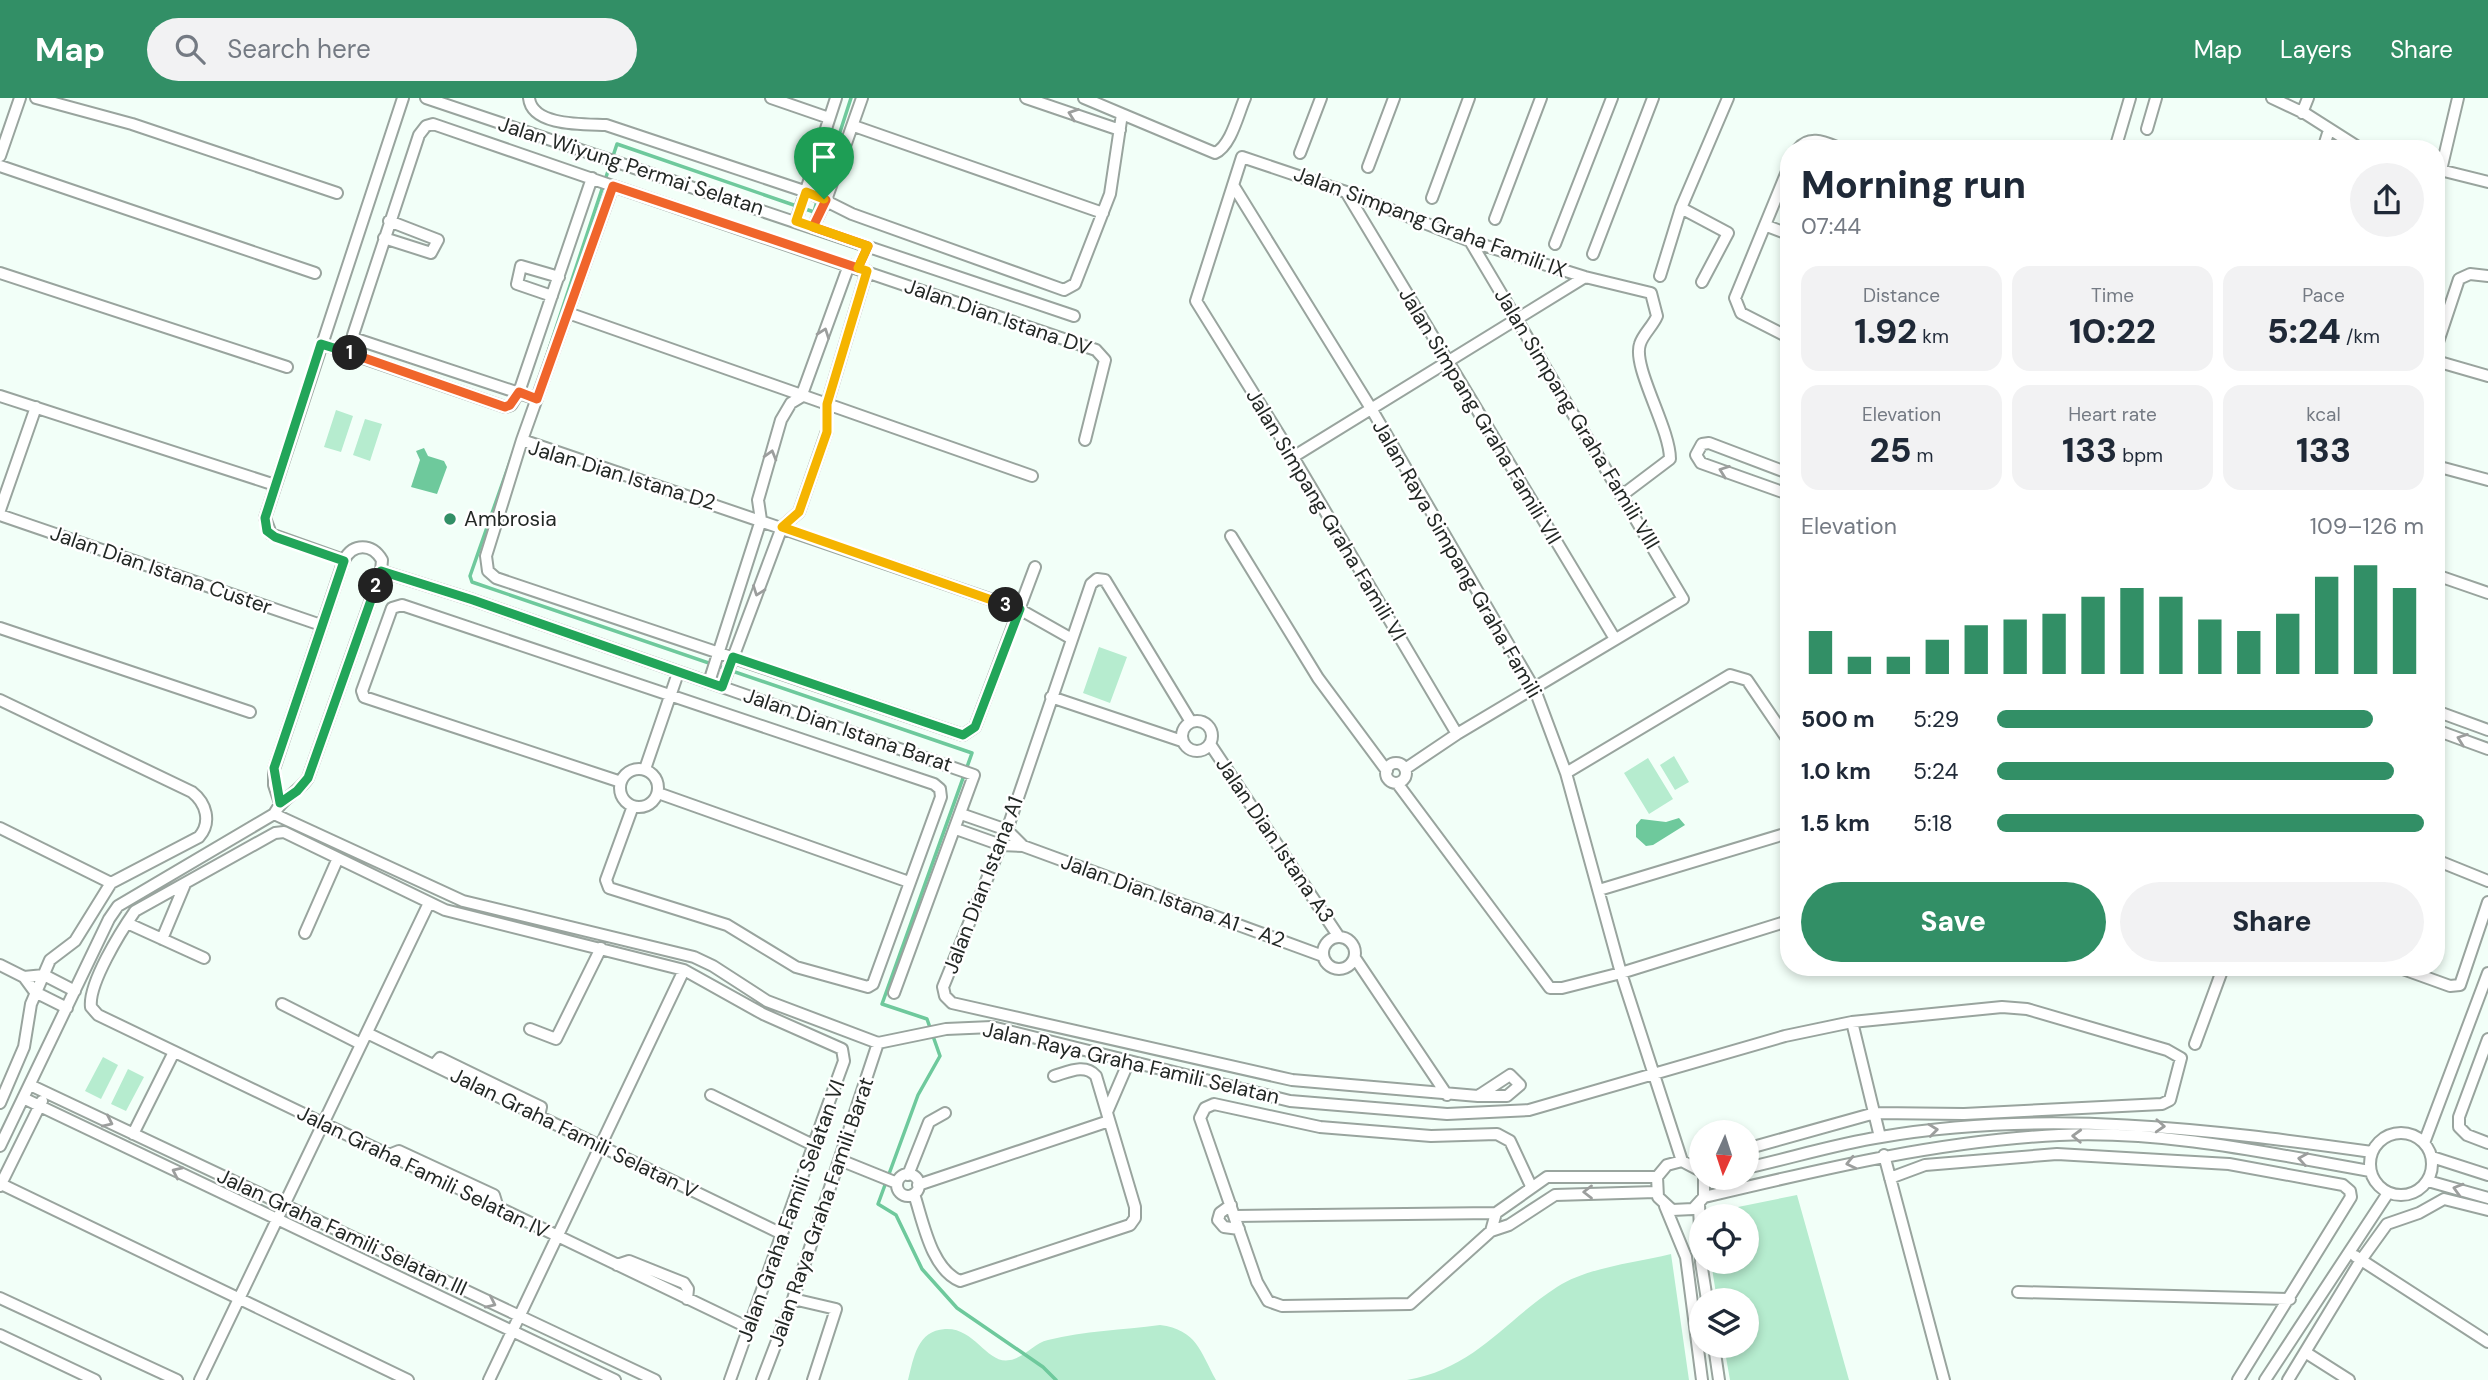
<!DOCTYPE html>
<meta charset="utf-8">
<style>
body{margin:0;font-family:"DM Sans",sans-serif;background:#f2f2f3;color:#1f2937;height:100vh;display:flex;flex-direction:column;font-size:26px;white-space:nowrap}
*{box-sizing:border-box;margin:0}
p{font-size:23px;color:#747a83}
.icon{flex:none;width:38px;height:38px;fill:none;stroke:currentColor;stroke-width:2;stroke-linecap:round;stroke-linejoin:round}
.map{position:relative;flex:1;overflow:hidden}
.side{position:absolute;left:1780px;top:42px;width:665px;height:836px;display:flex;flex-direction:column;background:#fff;border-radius:28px;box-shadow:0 4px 10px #0003}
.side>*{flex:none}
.needle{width:46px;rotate:183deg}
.controls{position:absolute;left:1689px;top:1022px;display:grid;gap:14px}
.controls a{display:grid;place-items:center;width:70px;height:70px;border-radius:50%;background:#fff;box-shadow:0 4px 10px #0003;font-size:35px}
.pin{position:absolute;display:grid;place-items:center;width:60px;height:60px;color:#fff;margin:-72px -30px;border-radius:50% 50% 50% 0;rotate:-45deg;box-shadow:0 0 7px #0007}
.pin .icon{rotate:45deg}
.km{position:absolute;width:35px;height:35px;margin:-18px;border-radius:50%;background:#222;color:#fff;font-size:19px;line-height:35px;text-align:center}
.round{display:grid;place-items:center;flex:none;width:74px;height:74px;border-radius:37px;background:#f2f2f3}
.overview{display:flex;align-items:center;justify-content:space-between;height:119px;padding:0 21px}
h1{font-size:38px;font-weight:800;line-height:52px}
.metrics{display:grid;grid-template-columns:repeat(3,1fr);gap:10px;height:119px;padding:7px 21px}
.metrics div{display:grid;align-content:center;border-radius:18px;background:#f2f2f3;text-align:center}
.metrics b{font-size:35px;font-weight:800}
.metrics small{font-size:19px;font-weight:400}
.metrics p{font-size:19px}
.chart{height:196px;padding:14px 21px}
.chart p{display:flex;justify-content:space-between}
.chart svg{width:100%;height:126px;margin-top:7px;stroke:#328f66;stroke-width:6}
.primary-button{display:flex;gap:14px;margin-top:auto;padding:14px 21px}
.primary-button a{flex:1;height:80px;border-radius:42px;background:#328f66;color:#fff;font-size:28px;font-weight:800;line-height:80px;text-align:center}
.primary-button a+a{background:#f2f2f3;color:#1f2937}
ul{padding:0 21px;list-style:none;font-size:23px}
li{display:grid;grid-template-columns:112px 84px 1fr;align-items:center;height:52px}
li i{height:18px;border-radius:9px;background:#328f66}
header{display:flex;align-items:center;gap:42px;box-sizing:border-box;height:98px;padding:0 35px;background:#328f66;color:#fff}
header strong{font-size:33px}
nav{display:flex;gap:38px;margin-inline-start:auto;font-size:24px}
.search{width:490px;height:63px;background:#f2f2f3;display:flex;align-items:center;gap:18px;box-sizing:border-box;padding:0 24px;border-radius:38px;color:#747a83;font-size:26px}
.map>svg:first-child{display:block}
.green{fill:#b6eccf}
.water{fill:#6ec99c}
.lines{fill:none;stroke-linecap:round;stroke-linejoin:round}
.stream{stroke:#6ec99c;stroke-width:3.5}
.minor-casing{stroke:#99a49e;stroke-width:14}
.minor{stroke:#fff;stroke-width:10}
.oneway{stroke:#9c9e9d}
.split-1-casing{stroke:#fff;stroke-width:14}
.split-2-casing{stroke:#fff;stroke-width:14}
.split-3-casing{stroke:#fff;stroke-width:14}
.split-4-casing{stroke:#fff;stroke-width:14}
.split-1{stroke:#f0652b;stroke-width:9}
.split-2{stroke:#22a559;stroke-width:9}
.split-3{stroke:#22a559;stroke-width:9}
.split-4{stroke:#f5b400;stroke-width:9}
.poi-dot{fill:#328f66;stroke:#fff;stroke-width:2.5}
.labels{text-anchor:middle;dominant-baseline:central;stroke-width:5;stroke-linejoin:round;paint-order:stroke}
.street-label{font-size:21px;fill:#232825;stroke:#fff}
.poi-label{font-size:21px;fill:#232825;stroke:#fff;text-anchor:start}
</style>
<header>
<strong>Map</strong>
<div class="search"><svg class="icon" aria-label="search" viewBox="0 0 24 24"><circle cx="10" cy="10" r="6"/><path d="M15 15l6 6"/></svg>Search here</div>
<nav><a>Map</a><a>Layers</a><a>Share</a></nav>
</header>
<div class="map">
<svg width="2488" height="1282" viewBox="0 0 2488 1282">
<rect width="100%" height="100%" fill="#f2fff8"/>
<path class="green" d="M336,312l17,6 -12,36 -17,-5z
M365,321l17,5 -12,37 -17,-6z
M1099,549l28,10 -17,46 -27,-10z
M1674,658l15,26 -14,8 -15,-25z
M1648,660l25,41 -24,15 -25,-41z
M103,959l15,8 -17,34 -16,-8z
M128,971l16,8 -18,34 -15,-7z
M1797,1097l52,185h-119l-6,-34h22v-46h-29l-6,-38h35v-46h-22l9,-8z
M1671,1156l18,126h-282c68,-12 96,-58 150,-93 31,-20 78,-24 114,-33z
M1160,1227c37,5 40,26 56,55h-308c6,-23 9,-49 37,-51 30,-2 42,36 65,31 14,-2 24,-17 38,-20 36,-9 75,-10 112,-15z"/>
<path class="water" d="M424,350l4,8 16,5 3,6 -10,27 -26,-7 9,-27 -4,-9z
M1679,720l6,7 -32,20 -7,1 -10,-9v-12l5,-6 25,3z"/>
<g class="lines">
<path class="stream" d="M820,96l31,-96
M541,275l76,-229 197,68 3,-11
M512,358l-42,120 2,6 500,171 -90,251 45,15 13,37 -22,39 -40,109 18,11 26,54 35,39 86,59 13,13"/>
<defs>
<path id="minor" d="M36,0l96,26 205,69
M426,0l648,218
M529,0c3,29 57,26 77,27l204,68 42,21 212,76 11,-6 35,-90 12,-80 -38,-16
M771,0l58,20
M1026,0l94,32
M2272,0l34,16 55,35
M2302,15l6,-15
M1122,16l93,39c16,-7 23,-39 30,-55
M854,28l249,87
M2147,31l9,-31
M1798,51c12,-15 28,-6 44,0
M2115,51l15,-51
M2323,51l6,-19
M1300,55l21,-55
M0,58l20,-58
M0,68l315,107
M1368,69l26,-69
M1788,71l-53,129 6,15 47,24
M2436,71l52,13
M2441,72l17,-72
M1233,87l139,225 163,280 31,83 55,200 61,188
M1346,94l269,447
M1432,100l37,-100
M1681,110l47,25 -26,49
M1495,121l46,-121
M796,123l40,-123
M1767,128l21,8
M813,129l13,-27 36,-102
M384,140l47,15 7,-13 -49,-19
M1555,146l57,-146
M1593,156l60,-156
M0,175l287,94
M1660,178l21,-68 47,-110
M552,198l-35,-12 4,-18 38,11
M568,215l464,163
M322,246l183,63 6,-2 8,-13 73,-214
M2436,250l23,-69 11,-5 18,2
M2436,263l52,15
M0,298l275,89
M801,299l48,-132
M537,301l-181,-60 -3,-4 66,-200 7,-9 7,-2 180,62
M522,342l497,169 53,30
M1293,359l292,-180
M2436,368l52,14
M1788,375l-79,-30 -7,1 -6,11 5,8 87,31
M0,412l36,-103
M0,417l321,110
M761,422l-3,-20 23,-80 10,-17 10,-6
M782,429l17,-15 28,-81v-27l40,-133
M1231,438l87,142 69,93
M344,462l-73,-26 -6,-16 138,-420
M1035,469l-60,160 -12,8 -467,-157 -8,-7 -2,-15 36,-116 91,-254 483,164 9,10 -20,80
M381,473l92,29 501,175 -80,218
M2436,477l52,18
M0,530l250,84
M709,584l52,-162
M722,589l60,-160
M1051,599l131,44
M0,602l192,92c14,11 20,30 7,45l-88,46 -36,58 -25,19 -19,44 -7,43 -24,56
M2436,613l52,19
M1182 638a15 15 0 1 1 30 0a15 15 0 1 1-30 0Z
M1191,624l-86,-142 -8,-1 -6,5 -84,246 -64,157 2,9 7,7 340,77 186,16h29l13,-11 -10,-10 -32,21
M2436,632l52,19
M1457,636l-164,-277 -97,-156 46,-144 104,35 124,49 115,36 66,16 6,23c-4,10 -14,18 -17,28 -8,23 30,84 30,115l-49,37
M1210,646l129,193
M1386 675a10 10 0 1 1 20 0a10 10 0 1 1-20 0Z
M620 690a19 19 0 1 1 38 0a19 19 0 1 1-38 0Z
M645,671l33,-96
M1405,671l52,-35 226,-135 -213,-358
M1566,675l164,-98 17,5 41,60
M621,684l-257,-85 -2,-6 30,-83 10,-3 532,179 6,5 1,8 -68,187 -5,3 -72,-20 -69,-42 -118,-37 -3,-8 27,-74
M1397,685l153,205h12l59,-15 167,-52
M658,695l251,89
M274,716l189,87 231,56 19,9 54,35 111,42 68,-14 46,-2 298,74 157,13 82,-4 256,-74 67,-14 150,-15 25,2 140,41 14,8 -11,42 -8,4 -198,10 -89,-1 -129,36
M0,730l111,55
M956,731l45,16 22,1 -16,-16 -46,-16
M1023,748l300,110
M2436,762l52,21
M1599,792l189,-57
M127,825l77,35
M305,835l33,-75
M1323 855a16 16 0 1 1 32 0a16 16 0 1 1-32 0Z
M162,841l23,-55
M1355,860l92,137
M0,867l24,12 11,15 32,16
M2400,870l50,18 10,-1 28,-83
M24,879l20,-2 31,16
M282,906l79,40
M1852,924l28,115
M530,931l26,10 45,-91
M367,935l415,201
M2488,941l-29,78v10l8,8 21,8
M2195,946l28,-76
M434,967l6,-7 101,49 -2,9
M30,987l625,295
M711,997l102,50
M23,1000l592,282
M1107,1014l22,-51
M2370 1066a31 31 0 1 1 62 0a31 31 0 1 1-62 0Z
M133,1036l41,-82
M2424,1045l64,-170
M0,1048l109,-227 9,-13 156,-92c8,-16 24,-21 34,-36l73,-207 1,-11c-10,-17 -29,-17 -38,0l-70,209v16l6,18
M389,1057l10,-4 95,44 4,13
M1884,1057l60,225
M2432,1059l56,18
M840,1062l57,23
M1746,1070c45,-10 90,-24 135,-31 164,-28 327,-8 491,15
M1701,1073l-19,-10 -15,4 -10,12 1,20 14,13 21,-1 11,-12v-19
M897 1087a11 11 0 1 1 22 0a11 11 0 1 1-22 0Z
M908,1077l21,-53 16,-9
M1890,1080l35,-13 132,-11 172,10 114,21 7,6 1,6 -113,183
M2428,1083l60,17
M1,1086l407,196
M918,1087l191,-64
M0,1088l42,-85
M1531,1088l-21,-45 -13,-7 -66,2 -111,-9 -106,-23 -9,4 -5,10 57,164 11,19 14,5 128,-2 81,-73 18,-6 46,-30 101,-3
M914,1096c9,27 17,75 46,87l170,-56 5,-7v-11l-39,-131c-11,-13 -28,-4 -42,0
M1704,1099c118,-28 234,-56 355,-62 104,-5 209,18 311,36
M1699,1106l2,56
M1231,1107l-11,8 -2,7 6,7 15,2
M1665,1108l21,51 16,123
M1235,1118l261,-3
M1491,1133l5,-18 51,-36h110
M2355,1158l133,86
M1701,1164l6,38
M617,1167l12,-4 55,22 4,6 -1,10
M2018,1194l272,7
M0,1200l177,82
M793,1201l43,10 -23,71
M0,1237l95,45
M1714,1248l5,34
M2305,1254l44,28
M200,1282l229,-477
M489,1282l195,-410
M730,1282c38,-106 75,-213 114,-319l-2,-12 -79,-35 -79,-44 -239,-60 -161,-78 -9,1 -140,78c-14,20 -47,73 -44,96l7,8 651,313
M762,1282l31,-81 85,-256
M2265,1282l123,-187
M2288,1282l73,-120 26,-36 32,-11 25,-14 44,11"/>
</defs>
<use href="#minor" class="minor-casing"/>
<use href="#minor" class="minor"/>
</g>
<defs><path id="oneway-chevron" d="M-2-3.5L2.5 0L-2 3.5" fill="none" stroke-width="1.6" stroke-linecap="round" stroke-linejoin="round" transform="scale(1.75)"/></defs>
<g class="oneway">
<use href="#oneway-chevron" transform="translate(1073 16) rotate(-161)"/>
<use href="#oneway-chevron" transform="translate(824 235) rotate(-70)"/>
<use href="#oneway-chevron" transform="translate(771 357) rotate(-74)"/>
<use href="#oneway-chevron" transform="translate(1724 373) rotate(-160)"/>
<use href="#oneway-chevron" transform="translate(758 493) rotate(110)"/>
<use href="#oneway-chevron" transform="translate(2462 641) rotate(-160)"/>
<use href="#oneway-chevron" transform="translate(108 1024) rotate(25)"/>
<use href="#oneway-chevron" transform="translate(2160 1028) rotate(3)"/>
<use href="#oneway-chevron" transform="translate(1933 1032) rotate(-7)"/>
<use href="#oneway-chevron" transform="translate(2077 1038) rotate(-178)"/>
<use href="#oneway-chevron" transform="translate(2303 1061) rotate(-170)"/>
<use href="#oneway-chevron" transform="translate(1851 1065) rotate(167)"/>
<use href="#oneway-chevron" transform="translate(177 1074) rotate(-155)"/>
<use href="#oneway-chevron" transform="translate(2458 1091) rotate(-164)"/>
<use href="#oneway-chevron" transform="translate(1588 1094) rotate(180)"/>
<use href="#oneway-chevron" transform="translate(491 1205) rotate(25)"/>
</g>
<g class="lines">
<defs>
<path id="split-1" d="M350,255l155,54 5,-2 9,-13 18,7 76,-213 245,82 10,-22 -55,-19 13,-27 -2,-1"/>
<path id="split-2" d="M350,255l-29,-9 -56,174 2,13 8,6 69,24 -70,207 6,35 17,-12 11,-13 68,-192"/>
<path id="split-3" d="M376,488l5,-15 92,29 249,87 11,-30 230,78 12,-8 45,-118 -14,-4"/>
<path id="split-4" d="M824,101l-18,-7 -10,29 72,25 -10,22 9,3 -40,133v28l-28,80 -17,15 224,78"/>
</defs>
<use href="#split-1" class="split-1-casing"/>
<use href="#split-2" class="split-2-casing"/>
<use href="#split-3" class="split-3-casing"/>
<use href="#split-4" class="split-4-casing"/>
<use href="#split-1" class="split-1"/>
<use href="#split-2" class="split-2"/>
<use href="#split-3" class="split-3"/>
<use href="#split-4" class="split-4"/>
</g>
<circle class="poi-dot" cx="450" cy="421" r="7"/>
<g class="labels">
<g class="street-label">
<text transform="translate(631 68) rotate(18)">Jalan Wiyung Permai Selatan</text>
<text transform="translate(1430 124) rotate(20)">Jalan Simpang Graha Famili IX</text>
<text transform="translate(998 219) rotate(19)">Jalan Dian Istana DV</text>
<text transform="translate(1480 318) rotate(59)">Jalan Simpang Graha Famili VII</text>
<text transform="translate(1577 321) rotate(59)">Jalan Simpang Graha Famili VIII</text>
<text transform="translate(622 377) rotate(17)">Jalan Dian Istana D2</text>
<text transform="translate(1326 417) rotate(59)">Jalan Simpang Graha Famili VI</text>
<text transform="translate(1457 461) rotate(60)">Jalan Raya Simpang Graha Famili</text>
<text transform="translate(161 472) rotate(19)">Jalan Dian Istana Custer</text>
<text transform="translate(848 632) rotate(19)">Jalan Dian Istana Barat</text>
<text transform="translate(1275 742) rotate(56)">Jalan Dian Istana A3</text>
<text transform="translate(983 787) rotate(-69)">Jalan Dian Istana A1</text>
<text transform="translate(1173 803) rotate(20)">Jalan Dian Istana A1 - A2</text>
<text transform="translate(1131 965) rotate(13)">Jalan Raya Graha Famili Selatan</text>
<text transform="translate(574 1035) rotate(26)">Jalan Graha Famili Selatan V</text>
<text transform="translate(423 1074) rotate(26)">Jalan Graha Famili Selatan IV</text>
<text transform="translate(791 1113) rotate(-70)">Jalan Graha Famili Selatan VI</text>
<text transform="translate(821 1114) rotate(-71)">Jalan Raya Graha Famili Barat</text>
<text transform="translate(342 1134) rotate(25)">Jalan Graha Famili Selatan III</text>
</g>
<g class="poi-label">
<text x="464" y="421">Ambrosia</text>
</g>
</g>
</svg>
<div class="controls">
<a><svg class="needle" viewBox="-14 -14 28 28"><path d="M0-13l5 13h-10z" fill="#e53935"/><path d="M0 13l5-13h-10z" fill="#747a83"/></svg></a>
<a><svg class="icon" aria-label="locate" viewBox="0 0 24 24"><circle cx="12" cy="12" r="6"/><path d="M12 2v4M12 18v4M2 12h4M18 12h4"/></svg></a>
<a><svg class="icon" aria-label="layers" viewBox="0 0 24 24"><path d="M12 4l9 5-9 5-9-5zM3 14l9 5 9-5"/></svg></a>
</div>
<div class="pin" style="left:824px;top:101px;background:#1e9e55"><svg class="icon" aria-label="arrive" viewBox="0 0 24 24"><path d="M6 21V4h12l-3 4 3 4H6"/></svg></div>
<b class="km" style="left:350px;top:255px">1</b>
<b class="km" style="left:376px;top:488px">2</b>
<b class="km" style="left:1006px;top:507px">3</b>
<section class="side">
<div class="overview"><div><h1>Morning run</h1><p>07:44</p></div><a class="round"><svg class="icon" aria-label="share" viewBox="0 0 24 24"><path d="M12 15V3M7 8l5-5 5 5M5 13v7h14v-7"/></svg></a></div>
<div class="metrics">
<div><p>Distance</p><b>1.92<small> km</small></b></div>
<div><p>Time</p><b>10:22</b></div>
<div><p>Pace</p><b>5:24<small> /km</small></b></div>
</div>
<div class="metrics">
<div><p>Elevation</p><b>25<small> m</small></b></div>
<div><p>Heart rate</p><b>133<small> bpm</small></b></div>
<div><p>kcal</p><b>133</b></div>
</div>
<div class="chart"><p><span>Elevation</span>109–126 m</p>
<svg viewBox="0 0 160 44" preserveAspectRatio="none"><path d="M5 44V29M15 44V38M25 44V38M35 44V32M45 44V27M55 44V25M65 44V23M75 44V17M85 44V14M95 44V17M105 44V25M115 44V29M125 44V23M135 44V10M145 44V6M155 44V14"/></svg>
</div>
<ul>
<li><b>500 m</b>5:29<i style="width:88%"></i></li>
<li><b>1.0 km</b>5:24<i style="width:93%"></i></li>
<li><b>1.5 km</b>5:18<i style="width:100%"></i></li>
</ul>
<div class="primary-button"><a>Save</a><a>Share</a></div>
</section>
</div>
